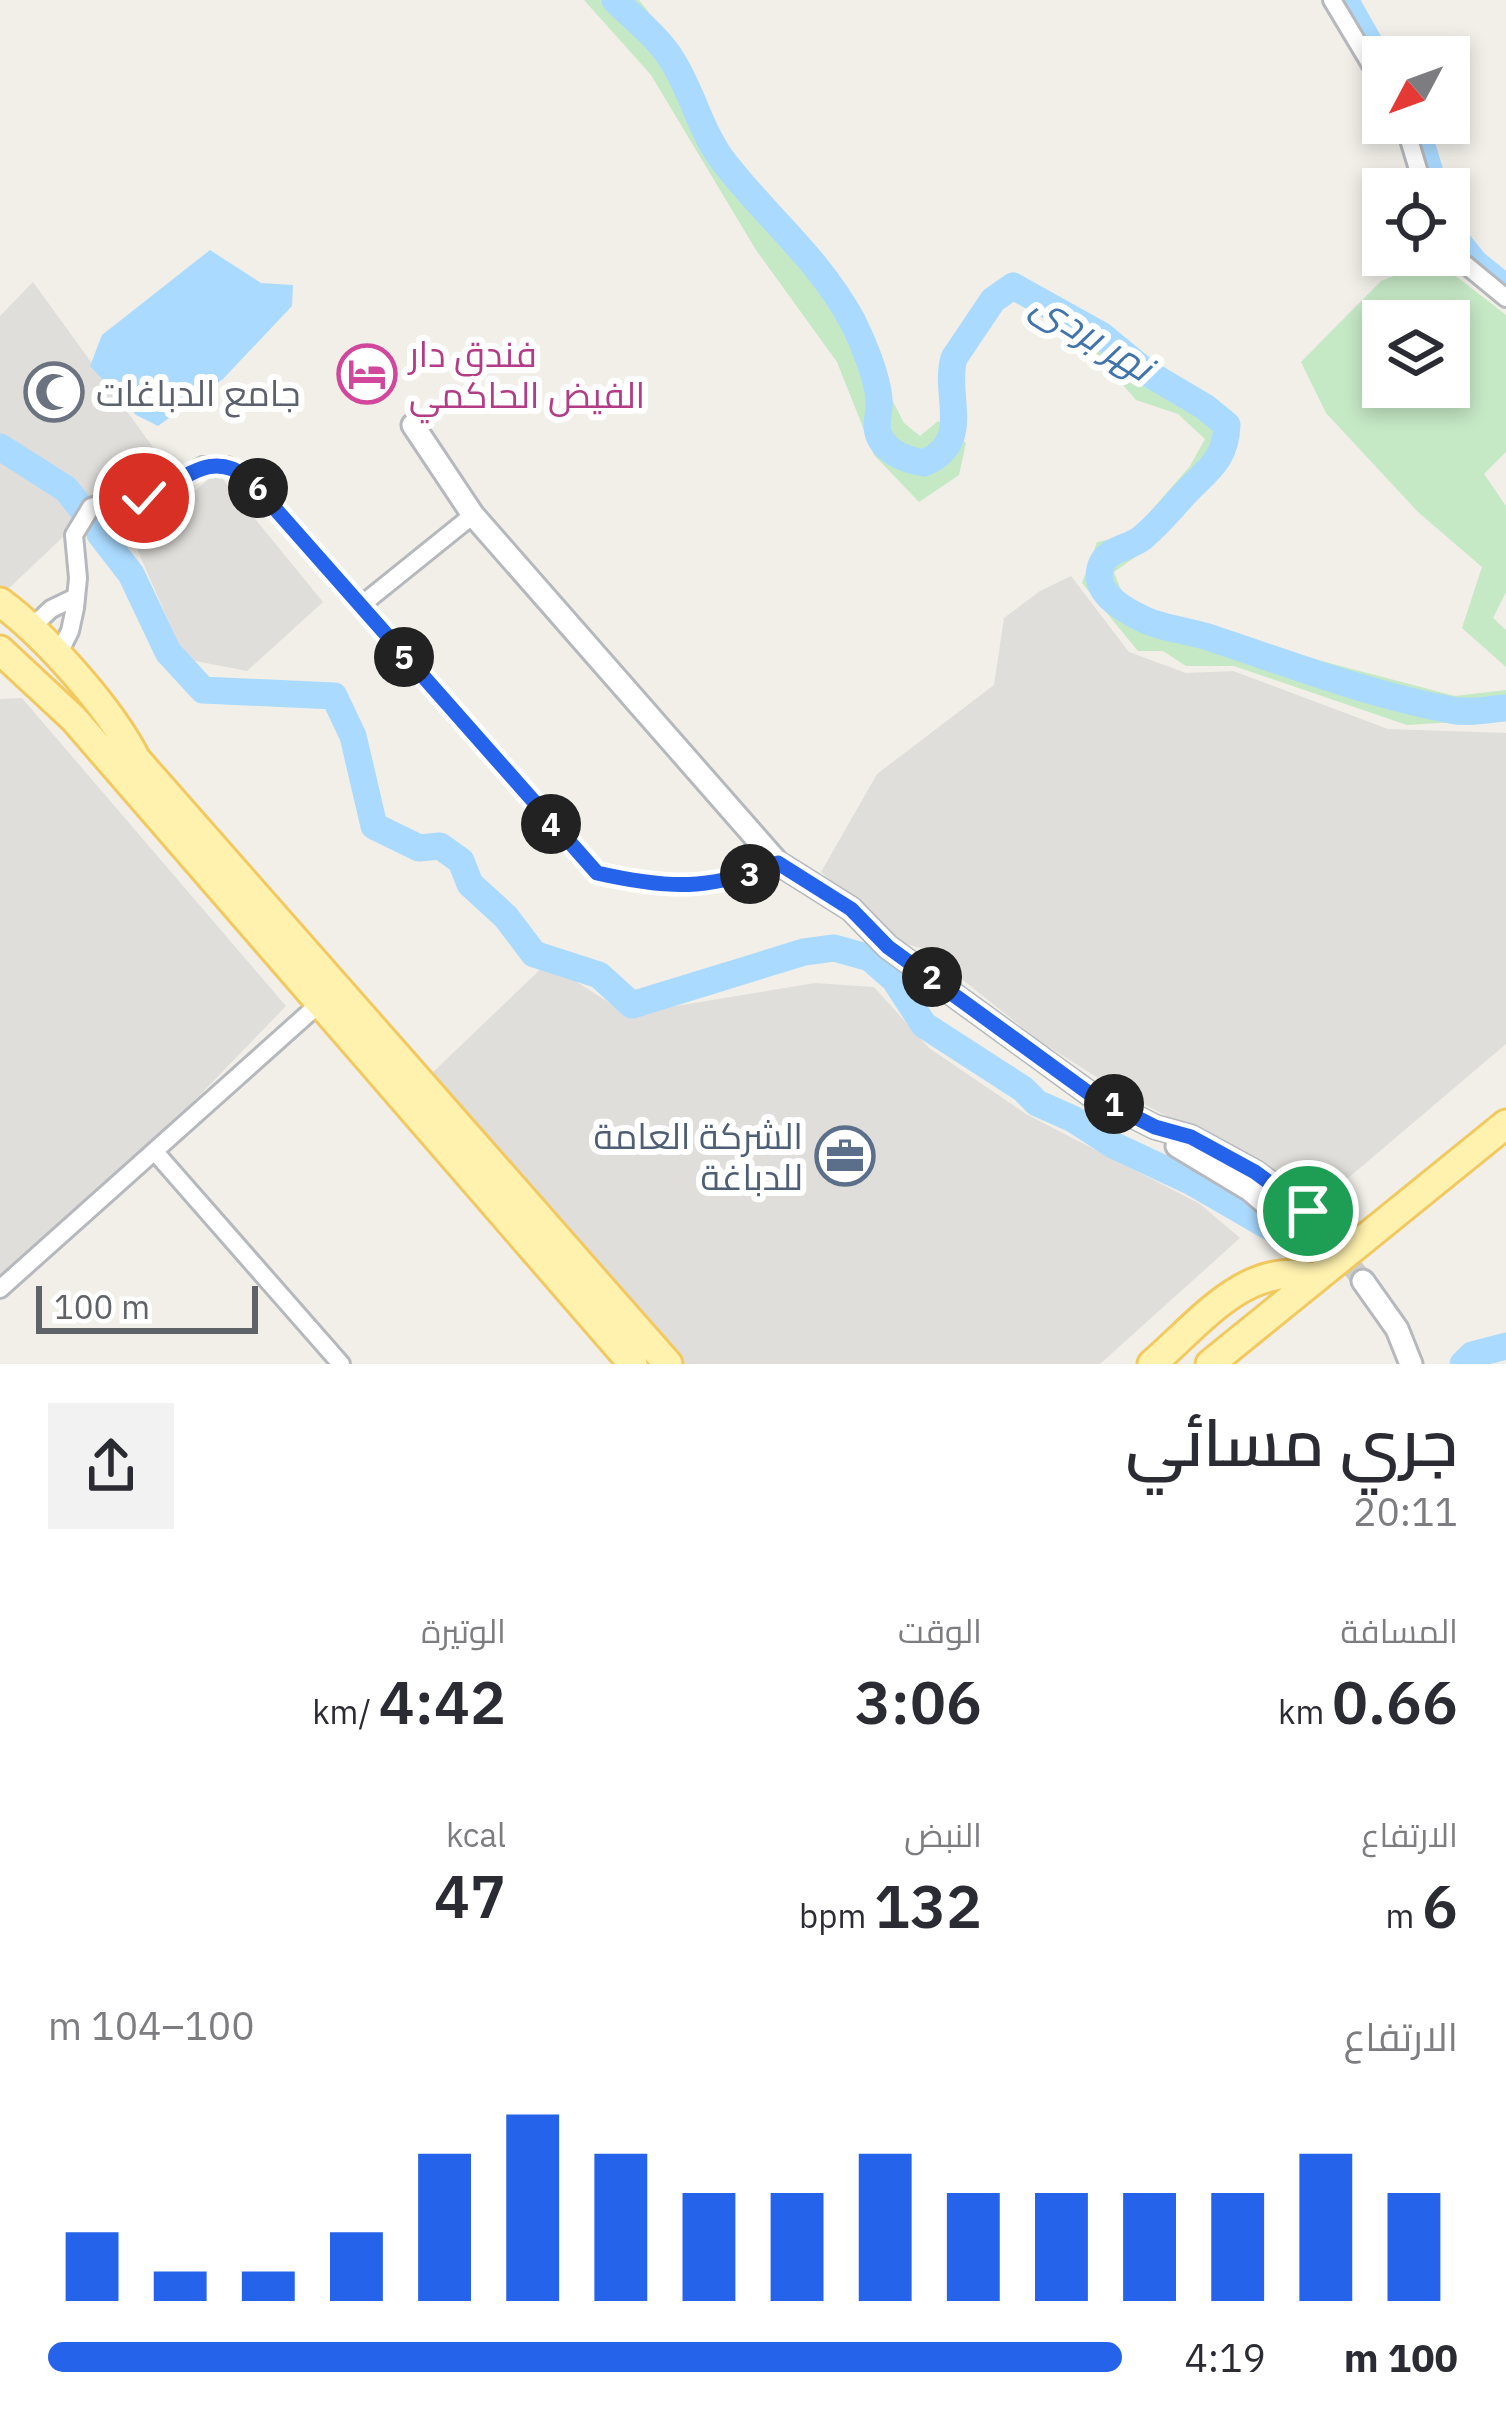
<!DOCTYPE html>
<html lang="ar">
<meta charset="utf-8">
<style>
body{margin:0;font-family:"IBM Plex Sans",Cairo,sans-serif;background:#f2f2f3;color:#2b2b33;direction:rtl;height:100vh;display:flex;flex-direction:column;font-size:45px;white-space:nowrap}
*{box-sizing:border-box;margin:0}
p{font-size:39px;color:#7c7c81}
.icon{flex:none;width:66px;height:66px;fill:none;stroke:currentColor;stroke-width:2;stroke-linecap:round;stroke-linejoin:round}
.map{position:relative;height:1364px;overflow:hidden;direction:ltr}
.details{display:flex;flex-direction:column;background:#fff;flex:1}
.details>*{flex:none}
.needle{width:78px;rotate:229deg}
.controls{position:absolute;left:1362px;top:36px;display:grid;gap:24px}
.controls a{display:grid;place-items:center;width:108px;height:108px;border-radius:0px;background:#fff;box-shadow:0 6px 18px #0003;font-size:60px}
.scale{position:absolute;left:36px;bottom:30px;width:222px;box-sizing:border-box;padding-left:12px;border:6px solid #5f6368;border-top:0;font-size:33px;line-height:42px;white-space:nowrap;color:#5f6368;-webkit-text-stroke:9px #fff;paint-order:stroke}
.pin{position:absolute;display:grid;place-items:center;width:102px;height:102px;color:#fff;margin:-51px;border:6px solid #fff;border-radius:50%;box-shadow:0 3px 12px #0007}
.km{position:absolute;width:60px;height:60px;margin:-30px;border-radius:50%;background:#222;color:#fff;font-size:33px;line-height:60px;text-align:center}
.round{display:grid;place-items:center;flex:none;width:126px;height:126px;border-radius:0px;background:#f2f2f3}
.headline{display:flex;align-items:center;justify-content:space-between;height:204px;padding:0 48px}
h1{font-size:66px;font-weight:600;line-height:90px}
.stats{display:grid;grid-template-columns:repeat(3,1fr);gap:18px;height:204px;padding:12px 48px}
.stats div{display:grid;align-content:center}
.stats b{font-size:60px;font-weight:600}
.stats small{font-size:33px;font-weight:400}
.stats p{font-size:33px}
.chart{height:336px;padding:24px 48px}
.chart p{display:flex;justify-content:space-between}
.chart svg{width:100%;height:216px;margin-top:12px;stroke:#2563eb;stroke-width:6}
ul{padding:0 48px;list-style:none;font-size:39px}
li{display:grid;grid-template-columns:192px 144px 1fr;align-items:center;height:90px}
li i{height:30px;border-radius:15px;background:#2563eb}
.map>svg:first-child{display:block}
.industrial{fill:#e0deda}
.green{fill:#c5e8c5;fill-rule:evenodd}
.water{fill:#aadaff}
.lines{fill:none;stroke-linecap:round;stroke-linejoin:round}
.river{stroke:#aadaff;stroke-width:27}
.tertiary-tunnel{stroke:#ccccc8;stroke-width:21;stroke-dasharray:21 10;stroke-linecap:butt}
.minor-casing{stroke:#b5b8bc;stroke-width:22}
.tertiary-casing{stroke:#b5b8bc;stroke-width:27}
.primary-casing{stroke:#f2c960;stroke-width:33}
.minor{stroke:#fff;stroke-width:16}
.tertiary{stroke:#fff;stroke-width:21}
.primary{stroke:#fff2af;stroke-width:27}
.route-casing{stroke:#fff;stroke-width:24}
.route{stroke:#2563eb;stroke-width:15}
.labels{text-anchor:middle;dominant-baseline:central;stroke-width:12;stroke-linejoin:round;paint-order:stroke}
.hotel-label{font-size:36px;fill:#b23c85;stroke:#fff;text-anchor:start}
.worship-label{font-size:36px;fill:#5b616d;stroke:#fff;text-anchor:start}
.service-label{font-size:36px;fill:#4e5e75;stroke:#fff;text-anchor:end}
.water-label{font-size:39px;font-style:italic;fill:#4174aa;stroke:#fff}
</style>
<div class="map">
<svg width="1506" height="1364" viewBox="0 0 1506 1364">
<rect width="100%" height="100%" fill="#f1efe8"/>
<path class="industrial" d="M33,282l122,168 -149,141 -6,-6v-269z
M217,472l106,130 -76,69 -62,-12 -51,-117z
M1071,576l58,76 57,21 47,-2 155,58 118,4v311l-192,163 -64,-47 -133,-70 -79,-50 -114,-91 -29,-8 -74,-69 56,-98 117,-89 10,-67 36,-27z
M22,698l264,308 -149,154 -137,122v-583z
M547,963l80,51 188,-31 59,4 55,61 97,66 174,90 40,34 -140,126h-417l-252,-290z"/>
<path class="green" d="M584,0h55l18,23 68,129 98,113 81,158 16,13 18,-15 28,22 -7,32 -40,27 -45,-47 -37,-93 -81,-112 -105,-175z
M1435,260l71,55v137l-22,22 22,32v86l-13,26 13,12v37l-44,-39 20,-61 -64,-55 -92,-99 -25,-51 80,-81zM1449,321v66h-66v-66z
M1072,311l154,102 8,25 -20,43 -73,72 -27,19 8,21 51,29 282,74 51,-6v29l-99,6 -173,-59h-48l-23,-15h-25l-56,-68 15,-41 33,-7 60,-69 15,-27 -27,-25 -42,-14 -44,-51 -30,-18z"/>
<path class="water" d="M210,250l51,33 32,2 -1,21 -69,73 -65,47 -22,-11 -46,-49 12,-31z"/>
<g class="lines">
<path class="river" d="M615,0c19,19 43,37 57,60 20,31 27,67 49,98 44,59 96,97 132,164 10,20 24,54 26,77 1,9 -2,19 -2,28 2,23 28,33 47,36 50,-21 19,-67 30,-105l39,-58 20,-14 88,49 45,37 59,35 22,18c-1,39 -25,48 -47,74 -13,15 -23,26 -38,39 -14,11 -38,11 -42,31 -6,25 26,42 45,51 19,9 47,11 69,19 78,26 156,56 237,71 17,4 38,-1 55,-2
M1345,0l38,67
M1415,123l20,66
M1449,231l26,32 31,25
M0,447l66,42 20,25
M100,534l31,40 37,78 35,38 131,6 19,40 21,90 45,22 21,-2 21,15 9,23 36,33 28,37 65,21 33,30 172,-53 30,-4 36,10 24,21 30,46 99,64 14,14 36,16 40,26 79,37 88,51
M1463,1364l9,-9 34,-9"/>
<path class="tertiary-tunnel" d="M1308,1211l55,70"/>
<defs>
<path id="minor" d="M1332,0l51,85
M1404,123l20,66
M1449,251l57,47
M360,606l113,-91
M31,628l20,-19 25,-12
M57,657l13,-26 5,-23 3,-30 -4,-43 17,-28 20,-7 41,-5 51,-29h24l22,12 348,395c71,16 113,18 181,-10
M156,1153l185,211
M0,1289l320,-286"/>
<path id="tertiary" d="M413,425l60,90 305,348 73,46 37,38 202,147 65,33 36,10 64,35 53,39
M1177,1146l73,44 84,72
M1363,1281l34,48 14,35"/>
<path id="primary" d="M0,602c45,33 111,107 136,157l532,605
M0,650l74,69 559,645
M1152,1364c46,-39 94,-104 161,-87
M1210,1364l296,-240"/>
</defs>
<use href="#minor" class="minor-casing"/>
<use href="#tertiary" class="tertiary-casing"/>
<use href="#primary" class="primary-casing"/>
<use href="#minor" class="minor"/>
<use href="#tertiary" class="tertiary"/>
<use href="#primary" class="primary"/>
</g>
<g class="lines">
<defs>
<path id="route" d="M144,498c38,-14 64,-51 104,-20l349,395c71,16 112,18 181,-10l73,46 37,38 202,147 65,33 36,10 64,35 53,39"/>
</defs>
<use href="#route" class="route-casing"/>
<use href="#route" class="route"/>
</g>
<defs>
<symbol id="hotel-ring" viewBox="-11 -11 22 22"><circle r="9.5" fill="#fff" stroke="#d1479c" stroke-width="1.5"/><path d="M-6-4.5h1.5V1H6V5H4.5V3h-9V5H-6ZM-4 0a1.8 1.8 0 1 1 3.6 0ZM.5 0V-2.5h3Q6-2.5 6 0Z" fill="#d1479c"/></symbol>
<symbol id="mosque-ring" viewBox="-11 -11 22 22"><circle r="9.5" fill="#fff" stroke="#6b7280" stroke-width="1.5"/><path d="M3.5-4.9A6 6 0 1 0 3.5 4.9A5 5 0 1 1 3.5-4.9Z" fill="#6b7280"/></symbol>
<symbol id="office-ring" viewBox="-11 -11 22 22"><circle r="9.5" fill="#fff" stroke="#5c6f8a" stroke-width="1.5"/><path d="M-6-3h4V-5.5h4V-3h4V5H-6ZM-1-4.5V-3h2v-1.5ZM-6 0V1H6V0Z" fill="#5c6f8a"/></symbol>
</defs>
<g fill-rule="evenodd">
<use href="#hotel-ring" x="334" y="341" width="66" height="66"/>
<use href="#mosque-ring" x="21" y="359" width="66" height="66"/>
<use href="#office-ring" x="812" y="1123" width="66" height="66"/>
</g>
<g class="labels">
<g class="hotel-label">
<text x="409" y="353">فندق دار<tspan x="409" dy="41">الفيض الحاكمي</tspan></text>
</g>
<g class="worship-label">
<text x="96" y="392">جامع الدباغات</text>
</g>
<g class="service-label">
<text x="803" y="1135">الشركة العامة<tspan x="803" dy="41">للدباغة</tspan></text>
</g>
<g class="water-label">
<text transform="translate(1093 335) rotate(32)">نهر بردى</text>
</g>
</g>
</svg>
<div class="controls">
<a><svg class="needle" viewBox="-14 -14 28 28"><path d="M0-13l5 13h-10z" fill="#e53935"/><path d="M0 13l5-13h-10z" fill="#7c7c81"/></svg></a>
<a><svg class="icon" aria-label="locate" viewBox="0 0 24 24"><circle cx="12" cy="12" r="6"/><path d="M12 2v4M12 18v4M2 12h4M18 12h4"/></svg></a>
<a><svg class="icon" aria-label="layers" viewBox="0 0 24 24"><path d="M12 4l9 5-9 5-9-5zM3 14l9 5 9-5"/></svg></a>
</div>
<div class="scale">100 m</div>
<div class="pin" style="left:1308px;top:1211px;background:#1e9e55"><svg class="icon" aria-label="arrive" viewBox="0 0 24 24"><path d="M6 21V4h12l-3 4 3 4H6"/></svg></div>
<div class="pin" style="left:144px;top:498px;background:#d93025"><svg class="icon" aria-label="check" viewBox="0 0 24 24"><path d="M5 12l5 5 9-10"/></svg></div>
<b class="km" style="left:1114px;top:1104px">1</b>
<b class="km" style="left:932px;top:977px">2</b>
<b class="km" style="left:750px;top:874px">3</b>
<b class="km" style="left:551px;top:824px">4</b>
<b class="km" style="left:404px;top:657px">5</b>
<b class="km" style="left:258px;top:488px">6</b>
</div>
<section class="details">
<div class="headline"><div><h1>جري مسائي</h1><p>20:11</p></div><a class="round"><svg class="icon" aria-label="share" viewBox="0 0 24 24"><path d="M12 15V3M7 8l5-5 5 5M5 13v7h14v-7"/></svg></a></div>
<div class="stats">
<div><p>المسافة</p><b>0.66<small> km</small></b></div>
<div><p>الوقت</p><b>3:06</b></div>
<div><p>الوتيرة</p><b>4:42<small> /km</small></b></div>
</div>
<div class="stats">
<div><p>الارتفاع</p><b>6<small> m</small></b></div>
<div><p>النبض</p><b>132<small> bpm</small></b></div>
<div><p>kcal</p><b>47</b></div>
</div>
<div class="chart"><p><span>الارتفاع</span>100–104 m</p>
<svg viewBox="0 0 160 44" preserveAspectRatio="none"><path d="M5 44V30M15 44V38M25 44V38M35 44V30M45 44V14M55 44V6M65 44V14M75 44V22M85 44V22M95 44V14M105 44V22M115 44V22M125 44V22M135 44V22M145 44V14M155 44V22"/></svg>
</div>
<ul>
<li><b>100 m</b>4:19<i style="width:100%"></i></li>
</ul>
</section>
